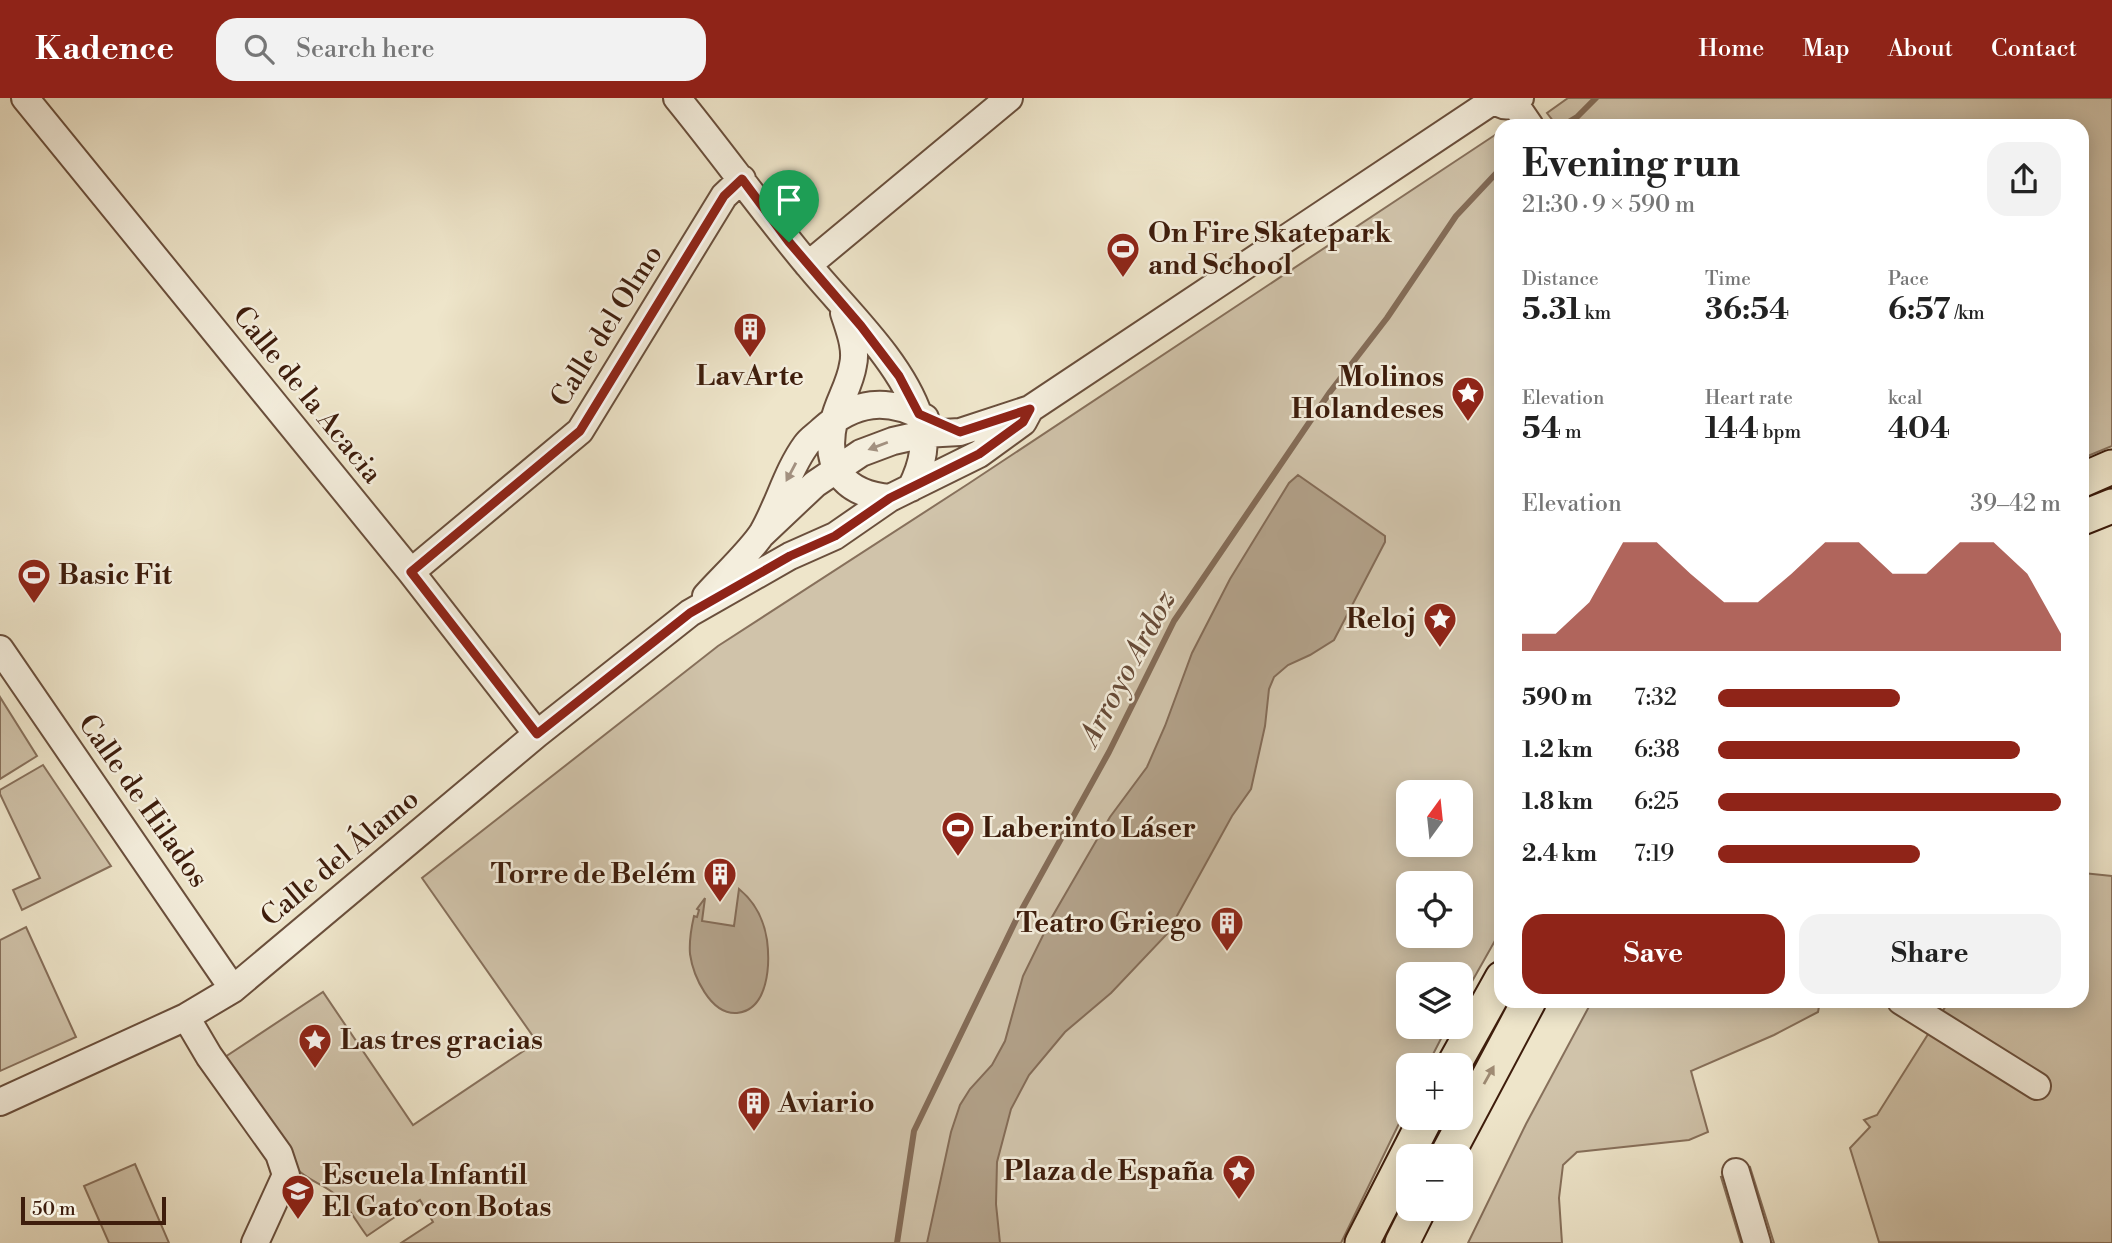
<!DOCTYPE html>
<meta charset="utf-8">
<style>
body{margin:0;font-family:"Libre Bodoni",serif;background:#f2f2f2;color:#222;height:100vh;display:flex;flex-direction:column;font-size:26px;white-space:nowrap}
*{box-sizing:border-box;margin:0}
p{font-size:23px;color:#767676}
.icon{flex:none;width:38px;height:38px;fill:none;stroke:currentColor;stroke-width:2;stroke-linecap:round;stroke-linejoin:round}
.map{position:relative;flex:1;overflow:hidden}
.drawer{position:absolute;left:1494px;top:21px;width:595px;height:889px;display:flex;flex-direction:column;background:#fff;border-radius:21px;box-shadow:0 4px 18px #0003}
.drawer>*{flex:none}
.needle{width:46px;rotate:15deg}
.fabs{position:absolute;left:1396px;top:682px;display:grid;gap:14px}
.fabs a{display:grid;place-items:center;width:77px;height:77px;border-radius:14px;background:#fff;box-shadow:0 4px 18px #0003;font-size:35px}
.scale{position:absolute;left:21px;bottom:18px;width:145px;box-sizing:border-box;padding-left:7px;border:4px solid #3e1d0c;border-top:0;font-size:19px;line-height:24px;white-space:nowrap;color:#3e1d0c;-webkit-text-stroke:5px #f4eedd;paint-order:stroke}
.pin{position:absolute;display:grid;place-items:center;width:60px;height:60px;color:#fff;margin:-72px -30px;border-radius:50% 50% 50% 0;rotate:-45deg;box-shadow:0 0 7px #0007}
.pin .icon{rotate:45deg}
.round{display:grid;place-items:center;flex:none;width:74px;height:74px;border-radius:21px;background:#f2f2f2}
.head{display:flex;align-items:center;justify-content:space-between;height:119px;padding:0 28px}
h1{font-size:38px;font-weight:800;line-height:52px}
.stats{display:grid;grid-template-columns:repeat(3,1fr);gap:10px;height:119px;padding:7px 28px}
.stats div{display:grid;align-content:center}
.stats b{font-size:30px;font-weight:800}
.stats small{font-size:19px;font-weight:400}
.stats p{font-size:19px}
.chart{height:196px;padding:14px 28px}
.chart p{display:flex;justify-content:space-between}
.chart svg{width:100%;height:126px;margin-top:7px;fill:#8f2418;opacity:.7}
.button{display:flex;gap:14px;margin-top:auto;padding:14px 28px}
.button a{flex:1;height:80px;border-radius:21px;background:#8f2418;color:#fff;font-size:28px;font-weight:800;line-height:80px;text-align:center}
.button a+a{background:#f2f2f2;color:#222}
ul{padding:0 28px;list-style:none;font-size:23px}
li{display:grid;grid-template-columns:112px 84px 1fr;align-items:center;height:52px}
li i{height:18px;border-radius:9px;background:#8f2418}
header{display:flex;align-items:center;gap:42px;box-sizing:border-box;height:98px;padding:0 35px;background:#8f2418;color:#fff}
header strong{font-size:33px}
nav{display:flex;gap:38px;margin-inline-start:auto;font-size:24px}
.search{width:490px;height:63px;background:#f2f2f2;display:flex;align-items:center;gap:18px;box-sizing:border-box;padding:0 24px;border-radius:21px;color:#767676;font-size:26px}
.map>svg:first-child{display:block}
.green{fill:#d0c3aa;stroke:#87705b;stroke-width:2;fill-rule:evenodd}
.water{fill:#b2a189;stroke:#846c57;stroke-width:2}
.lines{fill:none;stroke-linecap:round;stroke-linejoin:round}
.stream{stroke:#846c57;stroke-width:6}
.minor-casing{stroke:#6a4f3c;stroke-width:30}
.major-casing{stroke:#3e1d0c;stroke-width:37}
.minor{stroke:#f4eedd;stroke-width:26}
.major{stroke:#eee5ca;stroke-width:33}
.oneway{fill:#a2907f}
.oneway2{fill:#9f8b74}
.route-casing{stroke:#fff;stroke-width:14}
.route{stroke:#8f2418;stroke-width:9}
.labels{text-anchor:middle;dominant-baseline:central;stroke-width:5;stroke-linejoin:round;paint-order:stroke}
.poi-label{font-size:28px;font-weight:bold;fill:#3e1d0c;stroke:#f4eedd;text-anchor:start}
.street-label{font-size:28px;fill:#3e1d0c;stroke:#f4eedd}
.water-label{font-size:30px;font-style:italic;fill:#674b38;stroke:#f4eedd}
</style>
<header>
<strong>Kadence</strong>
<div class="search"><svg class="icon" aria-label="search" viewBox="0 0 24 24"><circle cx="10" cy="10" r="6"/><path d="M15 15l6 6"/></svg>Search here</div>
<nav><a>Home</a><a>Map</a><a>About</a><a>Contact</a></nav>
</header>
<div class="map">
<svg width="2112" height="1145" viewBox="0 0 2112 1145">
<rect width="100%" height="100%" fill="#eee5ca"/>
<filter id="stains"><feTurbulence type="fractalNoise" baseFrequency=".00286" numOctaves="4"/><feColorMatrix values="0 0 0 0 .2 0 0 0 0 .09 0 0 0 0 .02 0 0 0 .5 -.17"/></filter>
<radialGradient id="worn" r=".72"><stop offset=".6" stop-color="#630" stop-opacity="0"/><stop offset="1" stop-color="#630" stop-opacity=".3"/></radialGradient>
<path class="green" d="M1568,0h544v348l-29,12 -1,-332h-525l-10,-13z
M1501,33v799l-40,71v-26h-52v52h38l-20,39h-18v37l-68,140h-940l32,-21 -13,-22 -53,36c-10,-13 -18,-29 -30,-40 -12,-12 -30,-15 -41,-28l-71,-111 98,-65 90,133 124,-83 -115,-164 296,-232 250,-162zM1409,695h52v52h-52zM1409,786h52v52h-52z
M0,599l37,59 -37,23z
M43,667l68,101 -89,44 -9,-20 27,-12 -40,-84v-4z
M2083,775l29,3v367l-233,-1 -29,-94 20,-21 -6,-7 13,-5 72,-114h133z
M26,829l50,110 -76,34v-131z
M1592,903h228l-2,11 -44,23 -83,36 17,61 -19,8 -112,12 -14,13 -4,33 3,45h-94l58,-119z
M135,1066l34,79h-60l-25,-57z
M1750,1069l24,76h-33l-20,-66z"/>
<path class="water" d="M1298,377l87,61v6l-51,98 -24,15 -22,10 -14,12 -5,12 -4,37 -14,63 -19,27 -65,118 -56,59 -46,39 -36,43 -18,34 -14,53 -1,42 4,39h-73l24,-111 9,-27 10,-16 22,-24 13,-24 18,-65 29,-59 58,-100 37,-50 18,-41 27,-73 38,-74 59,-96z
M739,791c16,13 25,31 28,51 3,23 2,70 -30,73 -27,2 -44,-38 -47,-59 -1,-13 1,-25 4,-38l3,1 2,-7 -2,-1 8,-11 -3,23 32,5z"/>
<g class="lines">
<path class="stream" d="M1562,28l15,-9 19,-19
M897,1145l17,-112 102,-211 93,-168 65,-131 156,-229 57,-74 69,-102 46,-49"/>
<defs>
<path id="minor" d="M25,0l386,474 126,162
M677,0c45,55 86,113 132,168 37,45 91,94 110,150 9,26 4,48 -8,72
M1493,0c8,10 19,10 27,0
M1515,6l15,22
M808,167l201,-167
M844,215c5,16 13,35 9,52 -3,20 -15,37 -19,56 -11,46 10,73 56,77
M762,436l53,-50 46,-31 32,-12 31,-7 36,-2 70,-23 464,-309
M411,474l169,-141 144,-235 18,-17
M706,498c15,-17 46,-46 57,-64 16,-28 24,-61 43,-87 4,-6 11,-10 16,-15 33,-29 65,-33 103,-12
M0,551l233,340
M1901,903l136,85
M186,919l23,39 70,98 7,21 -31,68
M0,1004l186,-85 47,-28 304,-255 153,-121 100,-57 45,-20 55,-38 89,-44 44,-32 7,-13
M1736,1074l21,71"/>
<path id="major" d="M2082,382l30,-13
M2082,420l30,-12
M1453,968l49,-88
M1446,1059l83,-156
M1362,1145l64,-125
M1402,1145l17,-34"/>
</defs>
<use href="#minor" class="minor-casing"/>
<use href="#major" class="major-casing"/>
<use href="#minor" class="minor"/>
<use href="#major" class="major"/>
</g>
<defs><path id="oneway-solid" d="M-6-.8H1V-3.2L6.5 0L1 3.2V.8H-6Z" transform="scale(1.75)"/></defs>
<g class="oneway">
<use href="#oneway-solid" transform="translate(878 348) rotate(159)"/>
<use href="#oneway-solid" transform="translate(791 374) rotate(118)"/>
</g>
<use class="oneway2" href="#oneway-solid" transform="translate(1489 977) rotate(-61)"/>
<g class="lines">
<defs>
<path id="route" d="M742,81l47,63 72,84 38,50 20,38 41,18 70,-23 -7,13 -44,32 -89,44 -55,38 -45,20 -100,57 -153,121 -126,-162 169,-141 144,-235z"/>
</defs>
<use href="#route" class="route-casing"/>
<use href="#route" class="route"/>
</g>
<defs>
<symbol id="stadium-pin" viewBox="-11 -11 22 30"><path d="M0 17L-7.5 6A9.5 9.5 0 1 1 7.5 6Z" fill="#8f2418" stroke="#f4eedd"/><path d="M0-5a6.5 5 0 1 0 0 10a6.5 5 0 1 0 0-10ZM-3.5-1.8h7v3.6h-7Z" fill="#fff"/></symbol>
<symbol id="building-pin" viewBox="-11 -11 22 30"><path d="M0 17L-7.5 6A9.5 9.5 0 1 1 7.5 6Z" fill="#8f2418" stroke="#f4eedd"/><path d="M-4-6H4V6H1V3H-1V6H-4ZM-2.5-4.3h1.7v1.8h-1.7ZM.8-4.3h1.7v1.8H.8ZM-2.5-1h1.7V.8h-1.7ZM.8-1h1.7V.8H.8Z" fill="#fff"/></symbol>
<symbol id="sight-pin" viewBox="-11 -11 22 30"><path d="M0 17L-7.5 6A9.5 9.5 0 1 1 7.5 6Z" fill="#8f2418" stroke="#f4eedd"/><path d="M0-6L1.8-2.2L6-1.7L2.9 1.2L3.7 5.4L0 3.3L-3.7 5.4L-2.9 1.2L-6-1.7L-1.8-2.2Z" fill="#fff"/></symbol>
<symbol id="school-pin" viewBox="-11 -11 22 30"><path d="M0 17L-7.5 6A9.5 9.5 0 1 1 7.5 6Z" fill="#8f2418" stroke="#f4eedd"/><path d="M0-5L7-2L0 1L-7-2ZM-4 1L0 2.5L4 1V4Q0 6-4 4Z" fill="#fff"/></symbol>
</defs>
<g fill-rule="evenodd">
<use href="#stadium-pin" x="1104" y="132" width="38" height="52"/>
<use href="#building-pin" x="731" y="212" width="38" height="52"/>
<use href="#sight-pin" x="1449" y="276" width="38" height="52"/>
<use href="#stadium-pin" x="15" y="458" width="38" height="52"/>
<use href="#sight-pin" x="1421" y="502" width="38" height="52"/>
<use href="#stadium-pin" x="939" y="711" width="38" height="52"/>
<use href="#building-pin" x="701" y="757" width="38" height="52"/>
<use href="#building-pin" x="1208" y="806" width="38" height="52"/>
<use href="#sight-pin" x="296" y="923" width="38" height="52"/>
<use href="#building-pin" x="735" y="986" width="38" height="52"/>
<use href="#sight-pin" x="1220" y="1054" width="38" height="52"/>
<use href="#school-pin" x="279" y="1074" width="38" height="52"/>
</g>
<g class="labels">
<g class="poi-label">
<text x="1148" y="135">On Fire Skatepark<tspan x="1148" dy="32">and School</tspan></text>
<text x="750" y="278" text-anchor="middle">LavArte</text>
<text x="1444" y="279" text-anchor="end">Molinos<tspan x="1444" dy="32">Holandeses</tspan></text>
<text x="58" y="477">Basic Fit</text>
<text x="1416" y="521" text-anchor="end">Reloj</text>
<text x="982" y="730">Laberinto Láser</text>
<text x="696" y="776" text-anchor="end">Torre de Belém</text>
<text x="1202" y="825" text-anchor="end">Teatro Griego</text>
<text x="340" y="942">Las tres gracias</text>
<text x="778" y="1005">Aviario</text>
<text x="1214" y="1073" text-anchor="end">Plaza de España</text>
<text x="322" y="1077">Escuela Infantil<tspan x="322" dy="32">El Gato con Botas</tspan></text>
</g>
<g class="street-label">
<text transform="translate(607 228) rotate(-58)">Calle del Olmo</text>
<text transform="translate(307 297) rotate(51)">Calle de la Acacia</text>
<text transform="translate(143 703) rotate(55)">Calle de Hilados</text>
<text transform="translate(340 760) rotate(-40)">Calle del Álamo</text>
</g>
<g class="water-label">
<text transform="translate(1128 570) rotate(-62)">Arroyo Ardoz</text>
</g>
</g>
<rect width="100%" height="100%" filter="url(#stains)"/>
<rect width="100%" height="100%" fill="url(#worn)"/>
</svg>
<div class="fabs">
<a><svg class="needle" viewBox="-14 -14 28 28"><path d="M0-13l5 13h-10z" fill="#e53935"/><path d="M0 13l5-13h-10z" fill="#767676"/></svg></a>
<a><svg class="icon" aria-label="locate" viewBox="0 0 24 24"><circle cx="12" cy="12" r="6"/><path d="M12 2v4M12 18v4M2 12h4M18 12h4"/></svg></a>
<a><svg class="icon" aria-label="layers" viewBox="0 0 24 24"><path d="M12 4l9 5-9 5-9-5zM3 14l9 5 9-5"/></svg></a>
<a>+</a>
<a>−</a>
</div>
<div class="scale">50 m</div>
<div class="pin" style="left:789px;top:144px;background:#1e9e55"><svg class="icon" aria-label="arrive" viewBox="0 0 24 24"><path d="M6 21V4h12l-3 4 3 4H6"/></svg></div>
<section class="drawer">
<div class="head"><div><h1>Evening run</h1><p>21:30 · 9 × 590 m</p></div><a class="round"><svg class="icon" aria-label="share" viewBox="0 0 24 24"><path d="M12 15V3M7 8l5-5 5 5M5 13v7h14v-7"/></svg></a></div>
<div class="stats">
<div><p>Distance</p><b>5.31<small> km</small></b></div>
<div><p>Time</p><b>36:54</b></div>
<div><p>Pace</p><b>6:57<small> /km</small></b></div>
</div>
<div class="stats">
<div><p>Elevation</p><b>54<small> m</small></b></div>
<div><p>Heart rate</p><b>144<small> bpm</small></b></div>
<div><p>kcal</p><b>404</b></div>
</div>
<div class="chart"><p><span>Elevation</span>39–42 m</p>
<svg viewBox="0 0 160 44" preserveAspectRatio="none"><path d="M0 44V38L10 38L20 27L30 6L40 6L50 17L60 27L70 27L80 17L90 6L100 6L110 17L120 17L130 6L140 6L150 17L160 38V44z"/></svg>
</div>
<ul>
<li><b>590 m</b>7:32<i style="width:53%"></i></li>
<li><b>1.2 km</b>6:38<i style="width:88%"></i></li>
<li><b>1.8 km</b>6:25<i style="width:100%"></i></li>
<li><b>2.4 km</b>7:19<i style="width:59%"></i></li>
</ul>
<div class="button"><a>Save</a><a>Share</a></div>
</section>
</div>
